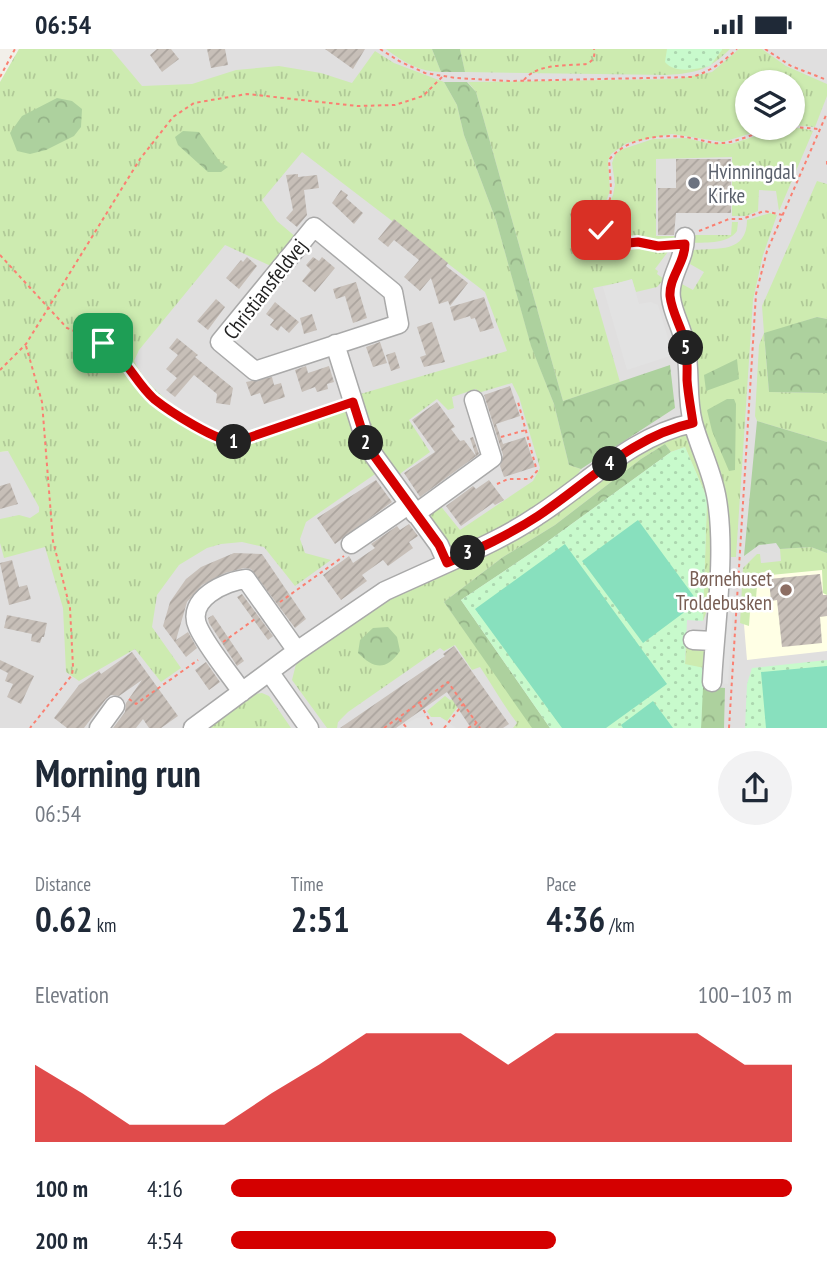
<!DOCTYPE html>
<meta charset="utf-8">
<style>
body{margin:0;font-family:"PT Sans Narrow",sans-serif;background:#f2f2f3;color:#1f2937;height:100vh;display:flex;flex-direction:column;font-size:26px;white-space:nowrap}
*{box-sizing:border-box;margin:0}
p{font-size:23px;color:#747a83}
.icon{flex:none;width:38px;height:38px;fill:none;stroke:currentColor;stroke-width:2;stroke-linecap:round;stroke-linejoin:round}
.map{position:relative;height:679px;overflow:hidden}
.details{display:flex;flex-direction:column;background:#fff;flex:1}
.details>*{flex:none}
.controls{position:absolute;left:735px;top:21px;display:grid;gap:14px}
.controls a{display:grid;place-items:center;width:70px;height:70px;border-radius:50%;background:#fff;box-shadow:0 2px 5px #0004;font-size:35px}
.pin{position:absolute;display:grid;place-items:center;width:60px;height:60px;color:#fff;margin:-30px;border-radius:14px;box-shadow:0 4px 10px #0006}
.km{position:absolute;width:35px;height:35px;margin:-18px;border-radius:50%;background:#222;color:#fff;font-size:19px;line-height:35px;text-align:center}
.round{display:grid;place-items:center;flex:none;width:74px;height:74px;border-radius:37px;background:#f2f2f3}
.summary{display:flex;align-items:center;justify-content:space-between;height:119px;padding:0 35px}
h1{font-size:38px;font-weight:700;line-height:52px}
.stats{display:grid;grid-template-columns:repeat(3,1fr);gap:10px;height:119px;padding:7px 35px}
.stats div{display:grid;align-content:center}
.stats b{font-size:35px;font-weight:700}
.stats small{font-size:19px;font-weight:400}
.stats p{font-size:19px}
.chart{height:196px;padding:14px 35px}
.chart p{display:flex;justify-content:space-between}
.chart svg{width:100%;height:126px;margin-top:7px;fill:#d40000;opacity:.7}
ul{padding:0 35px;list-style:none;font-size:23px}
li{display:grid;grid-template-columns:112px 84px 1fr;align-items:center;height:52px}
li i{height:18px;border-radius:9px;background:#d40000}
.status{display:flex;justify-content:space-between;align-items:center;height:49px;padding:0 35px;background:#fff;direction:ltr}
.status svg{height:19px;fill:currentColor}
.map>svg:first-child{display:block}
.residential{fill:#e0dfdf;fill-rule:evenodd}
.education{fill:#ffffe5}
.grass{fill:url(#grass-tufts)}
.forest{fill:url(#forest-crowns)}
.park{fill:url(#park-dots)}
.pitch{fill:#88e0be}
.parking{fill:#e2e2e2}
.building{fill:url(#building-hatch)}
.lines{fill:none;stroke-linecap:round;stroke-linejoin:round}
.minor-casing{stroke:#a9a9a9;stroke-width:21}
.path{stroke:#fa8072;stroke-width:2;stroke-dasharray:3.5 3.5;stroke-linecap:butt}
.minor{stroke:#fff;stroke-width:18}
.route-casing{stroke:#fff;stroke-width:14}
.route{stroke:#d40000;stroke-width:9}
.worship-dot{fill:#6b7280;stroke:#fff;stroke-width:2.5}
.education-dot{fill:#8d6e63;stroke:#fff;stroke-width:2.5}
.labels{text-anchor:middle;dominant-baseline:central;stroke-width:5;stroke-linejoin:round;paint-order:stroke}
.worship-label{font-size:21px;fill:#5b616d;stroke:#fff;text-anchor:start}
.street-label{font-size:21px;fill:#222;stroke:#fff}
.education-label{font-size:21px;fill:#785e54;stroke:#fff;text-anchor:end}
</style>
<div class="status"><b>06:54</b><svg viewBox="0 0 49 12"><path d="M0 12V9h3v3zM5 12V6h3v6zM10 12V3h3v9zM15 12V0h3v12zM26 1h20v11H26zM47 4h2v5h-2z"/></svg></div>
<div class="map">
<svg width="827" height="679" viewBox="0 0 827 679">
<defs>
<pattern id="grass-tufts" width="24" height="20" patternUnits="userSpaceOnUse" patternTransform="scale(1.75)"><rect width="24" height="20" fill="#cdebb0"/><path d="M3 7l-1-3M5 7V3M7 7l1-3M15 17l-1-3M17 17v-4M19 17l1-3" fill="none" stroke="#b0c997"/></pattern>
<pattern id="forest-crowns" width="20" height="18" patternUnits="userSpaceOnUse" patternTransform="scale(1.75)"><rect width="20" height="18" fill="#add19e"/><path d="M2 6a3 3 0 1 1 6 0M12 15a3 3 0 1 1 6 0" fill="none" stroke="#95b388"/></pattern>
<pattern id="park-dots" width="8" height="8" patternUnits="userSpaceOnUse" patternTransform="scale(1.75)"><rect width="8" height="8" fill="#c8facc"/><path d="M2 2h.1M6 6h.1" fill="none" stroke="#acd6af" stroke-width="1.8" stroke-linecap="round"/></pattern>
<pattern id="building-hatch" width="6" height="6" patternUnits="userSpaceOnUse" patternTransform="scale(1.75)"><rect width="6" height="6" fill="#c7bfb8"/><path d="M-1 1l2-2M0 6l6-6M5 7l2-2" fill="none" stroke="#aba49e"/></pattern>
</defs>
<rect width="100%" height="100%" fill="#f2efe9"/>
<path class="residential" d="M98,0h729v679h-827v-276l8,-1 162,110 205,-88 -28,-73 -119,37 -29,-14 -48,-35 -11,-15 -10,-19 222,-265 -224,6zM747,33h46v46h-46z"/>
<path class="education" d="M827,517v85l-80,9 -4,-47 4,-46z"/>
<path class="grass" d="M19,0h92l31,37 50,-2 44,-14 43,-4 42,7 31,10 23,-32 19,12 50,19 13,23 7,30 32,85 35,125 23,59 15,61 12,4c-15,31 -94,67 -126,83l-7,-2 -22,-34 13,-12 21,26 73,-49 7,-13 -21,-71 -7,-14 -34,10 -2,-4 -24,8 2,11 -6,2 -11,-11 -28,21 21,32 -29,21 -3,6 -27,-38 -14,-46 150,-44 -22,-59 -183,-140 -40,48 15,21 20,17 -24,29 -48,-22 -86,105 -5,11c18,36 59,58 94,76l119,-37 11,47 20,25 -72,50 -6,17 5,14 26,7 -36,26 -31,-39 -22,-5 -21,2 -14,4 -28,17 -22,30 -5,32 29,41 -20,14 -26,-33 -56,32 -13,-9 -3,-64 -18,-61 -41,11 -4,-15v-24l19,-4 11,3 9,-6v-5l-31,-56 -8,1v-370z
M386,0h46l9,23c-21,0 -38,-10 -55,-23z
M460,0h270c-21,21 -34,24 -63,26l-202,-3z
M739,0h23l24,17 41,18v12l-12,31 -22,-2v-43h-46v46h21l-45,14 -51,-8 -45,9 -16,11 -3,7 2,30 -10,26 -1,12 -9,5 2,7 11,-3 16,8 21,-2 16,3 21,-2 -1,7 -6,-3 -15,20 3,2 -1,3 7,5 -7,8 -21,5 -4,-12 -39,8 27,94 -57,19 -87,-309 -8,-10 209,-3 35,-7z
M802,79l11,3 -34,80 -3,-20 -17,-1 -1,21 -12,5h-14v-59l-76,2v77h21v6c-13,1 -23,-1 -36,-2 -10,0 -19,2 -29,1l-9,-17v-7l10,-22 2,-11 -3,-21 3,-8 5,-5 33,-11 33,-1 21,5 24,1 46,-15z
M817,132l10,3v135l-10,-2 -53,17 5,58 58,1v49l-70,-21 -2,-5 4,-71 5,-12 -2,-27z
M770,164l7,2 -14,40 -10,45 -17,257h-7c0,-25 0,-51 -6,-75 -7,-26 -20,-51 -25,-78 -4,-21 1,-44 -4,-64 -5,-21 -18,-34 -14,-57l13,7 11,-18 -14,-8 3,-14c25,-2 54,3 54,-30z
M732,173h6l-1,9c-9,13 -29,11 -44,12v-8h38z
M682,384l8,2 4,5 21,85 -4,75 -8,21 4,-123 -22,-51 -14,5 -6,-8 -24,15 -86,66 -52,32 -59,45 90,126h-21l4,-5c-14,-18 -24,-37 -37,-56l-8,3 -17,-25 -11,6 -4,-3 -92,64 -10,10 -1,6h-10l-35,-48 5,-20 88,-61 262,-153z
M811,498l16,6v42l-4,-2 -1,-23 -51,5 -4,-4 -9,3 -3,36 -5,2 -1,14 -9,-3 3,-55 14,-14h3l1,9 20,-2 -1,-12z
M686,598h17l3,10 -2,11 -19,-3z
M262,644l7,3 22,32h-87l49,-34z
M445,647l5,4 5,-2 4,7 -12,16 -7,-4h-9l-4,-6z"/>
<path class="forest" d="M432,0h28l5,23h-24z
M444,33h23l9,10 87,309 107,-36 5,43 -94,61 -12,-4 -15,-61 -23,-58 -35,-126 -32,-85 -7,-30z
M57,49l15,3 10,8 -1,18 -7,9 -28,14 -16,4 -13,-3 -7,-18 12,-17z
M183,82l16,1 21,30 8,5 -7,5h-13l-30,-27 -3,-8z
M817,268l10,2v74l-58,-1 -5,-59z
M737,310l2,20 -33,12 -2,-16z
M727,350h7l2,5 -1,66 -6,1 -17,-40 -5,-21z
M757,372l70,21v111l-16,-6 -31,2 -4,-6 -17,2 -15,11z
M665,395l6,8 -131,95 -79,53 89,128h-18l-88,-126 59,-45 52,-32 86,-66z
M388,578l9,10 3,14c-14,20 -26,18 -42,2l2,-13 13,-12z
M702,637l23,2 -1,40h-23z"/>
<path class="park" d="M667,0h55v1l-12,16c-14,3 -35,8 -45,-4z
M685,398l22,51 -4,123 -16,-1 -2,44 19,4 -3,60h-151l-89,-128 79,-53 131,-95z
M827,611v68h-82l2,-44 5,-16z"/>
<path class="pitch" d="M638,471l60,82 -55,41 -61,-82z
M565,495l102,140 -61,44h-44l-87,-119z
M827,617v62h-61l-5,-56z
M653,652l20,27h-50l-2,-3z"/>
<path class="parking" d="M632,230l7,25 12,-2 7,3 15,50 -46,15 -24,-83z
M724,525l11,1 -7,109 -11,-1z
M425,668h15l16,11h-56l16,-10z"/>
<path class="building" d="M157,0h14l8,10 -17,13 -12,-17z
M207,0h18l3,16 -17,3z
M325,0h40l-12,20z
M676,110h55v54h-55l-2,22h-16v-47h18z
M298,125v3l19,-2 2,13 -15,2 3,25 -10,12 -11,-9 7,-8 -7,-35z
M341,141l7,5 -2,3 17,15 -9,11 -22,-21z
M394,170l54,44 -2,3 22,17 -18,23 -2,-5 -9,3 -8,-26 -11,13 -16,-14 15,-17 -25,-20 -6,7 -10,-8z
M247,208l10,9 -18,23 -13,-11 15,-18 2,2z
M313,208l6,4 3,-4 13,11 -20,24 -13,-11 9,-11 -5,-5z
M356,233l11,36 -14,5 -8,-27 -9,3 -3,-10z
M484,248l10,31 -14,4 -5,-14 -4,1 -1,-3 -16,5 -4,-14z
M216,250l9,8 -17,23 -11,-9z
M275,253l24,20 -10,11 -8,-7 -3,5 -8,-6 4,-5 -8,-6z
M312,265l5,16 -13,4 -4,-16z
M432,273l13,40 -21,5 -4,-10 6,-2 -9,-28z
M177,289l21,17 -3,2 38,31 -3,17 -14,-2 1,-9 -23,-19 -19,22 -9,-7 11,-12 -11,-9 12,-14 -9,-7z
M380,293l7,21 -14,4 -7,-20z
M395,303l5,16 -9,3 -5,-16z
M306,317l2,7 21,-7 5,16 -7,2 1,5 -11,3 -2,-5 -13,5 -7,-22z
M272,328l2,8 7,-2 4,14 -21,7 -4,-11 -9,3 -5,-14z
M510,337l10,30 -24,8 7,20 22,-7 10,30 -31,10 -4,-11 3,-11 -19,-60z
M437,353l18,25 -4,2 9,12 4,-1 12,16 -6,-18 3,-1 6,17 -59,43 -16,-24 31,-21 -23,-32z
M376,431l16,22 -57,42 -18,-26z
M489,431l15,20 -9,5 -2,-2 -32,23 -15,-20 27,-20 3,3z
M10,434l8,21 -18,5v-23z
M409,475l9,12 -9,6 4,6 -25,18 -5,-6 -21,15 5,6 -26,19 -18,-25 26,-19 4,7 22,-15 -4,-4 26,-18 3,4z
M234,504l28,1 44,65 -11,9 -44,-59 -7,-1 -19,5 -23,12 -15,17 -11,38 12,-8 9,16 -11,9 -23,-31 7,-24 16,-23 15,-12z
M12,511l7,27 8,-2 4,14 -22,6 -9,-42z
M820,525l3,21h4v21l-7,1 2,26 -40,4 -5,-47 -6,1 -2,-22z
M242,545l31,42 -5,4 -31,-43z
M7,566l40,8 -3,14h-2l-2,6 -9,-2 1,-7 -28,-6z
M213,566l31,46 -7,5 -28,-43 -1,-5z
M454,597l55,78 -6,4h-32l-24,-36 -51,36h-56l105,-72 -2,-2z
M132,603l46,64 -17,12h-12l-6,-9 -7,9h-23l12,-16 1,-9 16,-23 -23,16 -8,-1 -5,4 -22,29h-17l-13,-10 25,-33 20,-14 2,3z
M0,611l34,16 -13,28 -14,-7 6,-13 -8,-3 3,-8 -8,-4z
M206,613l14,20 -11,8 -14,-20z"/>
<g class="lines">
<defs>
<path id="minor" d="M314,178l79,65 6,32 -144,47 -35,-29z
M685,188c0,23 -17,40 -14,61 2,16 11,30 14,46 6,26 1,53 8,79 7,26 20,50 24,77 9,56 -2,125 -5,182
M415,465l77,-56 -18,-58
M351,495l57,-39
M447,514c31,-14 62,-28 90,-47 50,-32 96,-81 156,-93
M693,591l21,1
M270,624l39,55
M242,643c-13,-19 -35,-45 -44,-65 -13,-28 28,-46 48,-48l51,72
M99,679l16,-22
M193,679l104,-77 88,-60 62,-28 -8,-18 -72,-99 -32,-102"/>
</defs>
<use href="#minor" class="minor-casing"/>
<path class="path" d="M380,0l19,12 26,12 31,5 53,3 183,-4c19,-6 31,-15 45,-28
M765,0l26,17 36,14
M0,28l15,-28
M524,31c13,-17 43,-14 63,-16 7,-4 8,-8 7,-15
M793,78l26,2
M827,112v6
M699,182l30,-12h13l22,-8 19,4
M668,195l-10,2 -20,-4 -19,2 -12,-5 -6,-9 -1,-10 10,-21 1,-11 -2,-28c17,-23 56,-27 82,-22 11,2 21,6 32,5 19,-2 35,-12 54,-15
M0,206l67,73 36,15 15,10 36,45 64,41 18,3 105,-35
M26,297l16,56 11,139 17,67 3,59 -1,8 -42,53
M0,321l26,-26 114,-185 33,-42 21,-14 53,-9 110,12 38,-1 28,-9 20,-20
M501,388l25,-7
M497,435l11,-5h22l7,-8 -19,-69
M280,553l64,-46
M223,593l32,-23
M129,650l7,5 62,-44
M420,655l14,24
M399,670l8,9
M384,679l64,-46 32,46
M444,679l19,-24
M468,679l8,-4
M729,679l27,-434 11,-43 60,-138"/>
<use href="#minor" class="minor"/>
</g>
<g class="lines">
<defs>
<path id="route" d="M103,294c25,16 31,38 51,56 15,12 63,43 82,43l117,-40 14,44 72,99 8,18c31,-14 62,-28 91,-47 50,-33 94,-80 155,-93 -2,-14 -5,-29 -6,-43 0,-13 1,-25 -2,-38 -4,-16 -13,-29 -15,-46 -1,-19 15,-33 15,-52l-27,2 -20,-4 -19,2 -12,-5 -6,-9"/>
</defs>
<use href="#route" class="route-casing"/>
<use href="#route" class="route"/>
</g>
<circle class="worship-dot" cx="694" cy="134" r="7"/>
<circle class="education-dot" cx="786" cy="541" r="7"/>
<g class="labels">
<g class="worship-label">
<text x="708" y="122">Hvinningdal<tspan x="708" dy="24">Kirke</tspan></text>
</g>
<g class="street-label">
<text transform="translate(265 240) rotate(-52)">Christiansfeldvej</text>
</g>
<g class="education-label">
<text x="772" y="529">Børnehuset<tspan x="772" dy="24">Troldebusken</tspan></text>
</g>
</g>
</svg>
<div class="controls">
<a><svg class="icon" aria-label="layers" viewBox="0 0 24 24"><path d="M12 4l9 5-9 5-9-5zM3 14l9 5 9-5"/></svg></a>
</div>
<div class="pin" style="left:103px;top:294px;background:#1e9e55"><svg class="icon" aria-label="arrive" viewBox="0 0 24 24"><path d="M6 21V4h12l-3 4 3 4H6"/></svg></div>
<div class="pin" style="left:601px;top:181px;background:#d93025"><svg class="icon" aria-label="check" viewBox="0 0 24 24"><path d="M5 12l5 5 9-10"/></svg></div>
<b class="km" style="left:234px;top:393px">1</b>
<b class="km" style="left:366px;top:394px">2</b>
<b class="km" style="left:468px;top:504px">3</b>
<b class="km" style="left:610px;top:415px">4</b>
<b class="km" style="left:686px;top:299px">5</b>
</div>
<section class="details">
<div class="summary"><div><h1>Morning run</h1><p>06:54</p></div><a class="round"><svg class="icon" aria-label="share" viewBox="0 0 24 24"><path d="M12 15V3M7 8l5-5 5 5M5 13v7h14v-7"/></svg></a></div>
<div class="stats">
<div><p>Distance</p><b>0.62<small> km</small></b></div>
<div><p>Time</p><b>2:51</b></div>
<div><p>Pace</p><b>4:36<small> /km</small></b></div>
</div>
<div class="chart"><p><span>Elevation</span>100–103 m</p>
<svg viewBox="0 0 160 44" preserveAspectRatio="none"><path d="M0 44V17L10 27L20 38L30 38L40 38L50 27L60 17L70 6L80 6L90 6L100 17L110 6L120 6L130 6L140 6L150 17L160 17V44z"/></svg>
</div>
<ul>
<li><b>100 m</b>4:16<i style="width:100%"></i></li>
<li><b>200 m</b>4:54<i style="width:58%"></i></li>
</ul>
</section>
